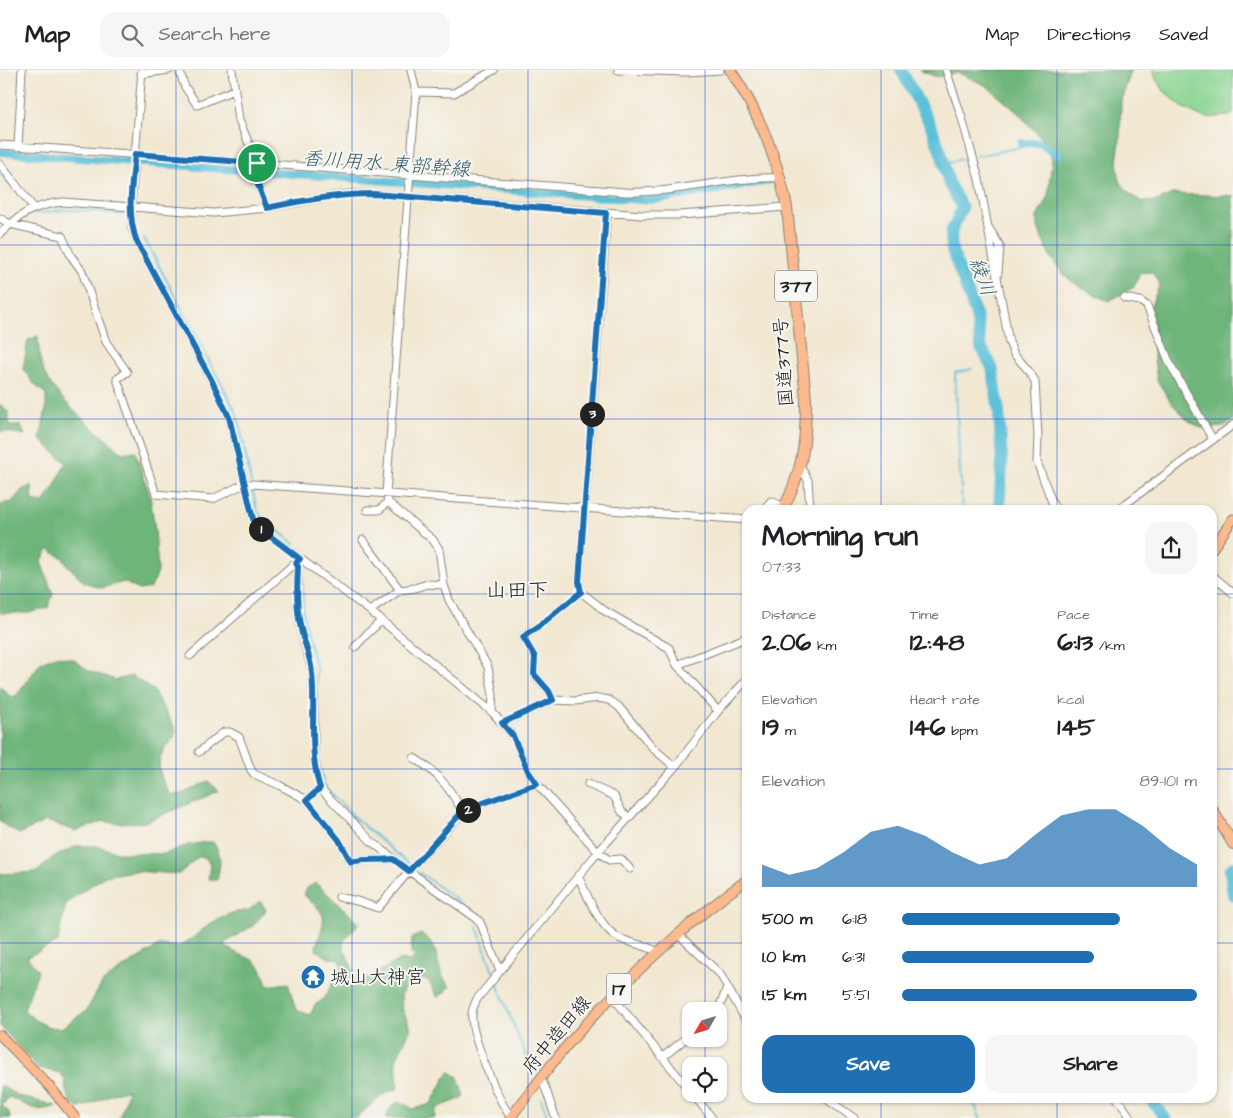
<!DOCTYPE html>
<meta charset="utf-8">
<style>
body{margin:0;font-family:"Architects Daughter","Klee One",sans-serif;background:#f6f6f6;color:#202124;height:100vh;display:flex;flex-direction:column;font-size:19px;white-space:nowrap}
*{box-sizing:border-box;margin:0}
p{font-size:16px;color:#757577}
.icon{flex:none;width:28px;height:28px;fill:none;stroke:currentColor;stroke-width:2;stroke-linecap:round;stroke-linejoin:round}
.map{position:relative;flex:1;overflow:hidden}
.panel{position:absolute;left:742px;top:435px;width:475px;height:598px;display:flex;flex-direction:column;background:#fff;border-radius:15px;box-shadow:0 1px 4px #0004}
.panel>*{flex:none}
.needle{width:32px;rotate:231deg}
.tools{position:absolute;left:682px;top:932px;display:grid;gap:10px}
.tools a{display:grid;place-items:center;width:45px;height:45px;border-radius:10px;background:#fff;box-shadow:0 1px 4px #0004;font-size:25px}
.pin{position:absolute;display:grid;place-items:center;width:42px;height:42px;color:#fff;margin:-21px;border:2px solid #fff;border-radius:50%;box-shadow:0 1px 5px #0007}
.km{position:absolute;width:25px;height:25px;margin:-12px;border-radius:50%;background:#222;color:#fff;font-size:14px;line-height:25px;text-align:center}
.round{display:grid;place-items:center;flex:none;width:52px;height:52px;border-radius:15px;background:#f6f6f6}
.overview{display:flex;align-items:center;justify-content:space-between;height:85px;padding:0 20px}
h1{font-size:28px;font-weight:700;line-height:38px}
.metrics{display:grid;grid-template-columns:repeat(3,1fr);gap:8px;height:85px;padding:5px 20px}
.metrics div{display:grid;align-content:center}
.metrics b{font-size:25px;font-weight:700}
.metrics small{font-size:14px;font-weight:400}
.metrics p{font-size:14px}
.chart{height:140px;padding:10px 20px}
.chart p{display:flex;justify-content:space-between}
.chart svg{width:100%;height:90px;margin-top:5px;fill:#1f6fb2;opacity:.7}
.cta{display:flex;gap:10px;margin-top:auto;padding:10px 20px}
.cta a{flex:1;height:58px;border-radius:15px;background:#1f6fb2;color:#fff;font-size:20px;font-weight:700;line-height:58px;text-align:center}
.cta a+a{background:#f6f6f6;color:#202124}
ul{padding:0 20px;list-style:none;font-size:16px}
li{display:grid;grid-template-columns:80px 60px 1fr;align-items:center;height:38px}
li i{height:12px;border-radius:6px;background:#1f6fb2}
header{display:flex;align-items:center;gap:30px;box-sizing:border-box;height:70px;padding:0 25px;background:#fff;border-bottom:1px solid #e0e0e0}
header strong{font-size:24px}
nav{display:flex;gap:28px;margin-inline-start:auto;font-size:18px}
.search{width:350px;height:45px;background:#f6f6f6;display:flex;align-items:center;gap:12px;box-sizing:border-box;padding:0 18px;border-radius:15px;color:#757577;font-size:19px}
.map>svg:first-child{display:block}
.green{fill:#89d390;stroke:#527856}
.forest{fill:#6eb57a;stroke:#45684b}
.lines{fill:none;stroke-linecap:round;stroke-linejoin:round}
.stream{stroke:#5cc0d9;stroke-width:2}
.canal{stroke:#5cc0d9;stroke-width:8}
.river{stroke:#5cc0d9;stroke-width:12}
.minor-casing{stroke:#878277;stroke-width:9}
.major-casing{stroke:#878277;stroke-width:11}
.highway-casing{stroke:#878277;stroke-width:12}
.minor{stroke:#fff;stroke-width:7}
.major{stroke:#fcba8e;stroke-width:9}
.highway{stroke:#fcba8e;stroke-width:10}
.route-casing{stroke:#fff;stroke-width:10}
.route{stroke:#1f6fb2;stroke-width:6}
.grid{fill:none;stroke:#1d4ed8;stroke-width:1;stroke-opacity:0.55}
.labels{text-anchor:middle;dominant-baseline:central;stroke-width:4;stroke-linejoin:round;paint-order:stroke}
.shield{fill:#f6f6f2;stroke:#5d5d5c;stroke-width:1}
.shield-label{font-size:18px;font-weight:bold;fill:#1c1c1c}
.street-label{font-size:19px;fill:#1c1c1c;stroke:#f6f6f2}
.poi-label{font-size:19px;fill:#1c1c1c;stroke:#f6f6f2;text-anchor:start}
.water-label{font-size:20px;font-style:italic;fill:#365e68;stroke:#f6f6f2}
.quarter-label{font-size:21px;fill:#1c1c1c;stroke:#f6f6f2}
</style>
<header>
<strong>Map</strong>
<div class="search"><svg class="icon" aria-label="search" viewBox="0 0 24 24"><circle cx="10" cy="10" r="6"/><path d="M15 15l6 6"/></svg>Search here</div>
<nav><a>Map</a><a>Directions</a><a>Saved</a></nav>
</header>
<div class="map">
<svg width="1233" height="1048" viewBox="0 0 1233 1048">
<rect width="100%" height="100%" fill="#f6f6f2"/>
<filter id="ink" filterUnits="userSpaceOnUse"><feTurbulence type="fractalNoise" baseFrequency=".02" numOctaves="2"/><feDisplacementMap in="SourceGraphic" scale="10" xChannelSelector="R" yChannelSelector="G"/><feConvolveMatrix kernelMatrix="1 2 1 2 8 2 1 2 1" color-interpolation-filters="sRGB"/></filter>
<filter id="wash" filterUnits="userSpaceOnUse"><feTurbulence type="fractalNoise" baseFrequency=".0096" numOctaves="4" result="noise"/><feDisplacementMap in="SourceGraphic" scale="20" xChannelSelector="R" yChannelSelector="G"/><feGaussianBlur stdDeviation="1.12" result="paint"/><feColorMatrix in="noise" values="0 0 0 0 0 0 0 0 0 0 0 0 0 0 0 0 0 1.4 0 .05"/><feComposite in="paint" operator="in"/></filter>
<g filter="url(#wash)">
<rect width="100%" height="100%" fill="#f2e8d2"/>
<path class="green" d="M1152,0h81v43l-3,3 -25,2 -23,-11 -17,-15 -8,-11z"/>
<path class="forest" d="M919,0h211l-1,8 -8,22 -1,40 -3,23 3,19 10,12 12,8 15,-1 15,-7 61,2v224l-10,7 -22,1 -15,-9 -16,-18 -13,-21 -4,-29 1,-27 -4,-16 10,-24 -8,-12 -12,1 -6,14 -25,14c-15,-6 -39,-18 -50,-32 -11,-14 -19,-33 -23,-50l12,-23 4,-38 -7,-16 -27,-29 -31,-27 -28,-13 -22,4z
M38,266c1,10 1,22 4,31 9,29 57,65 80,86l13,-2 15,45 5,34 3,42 -7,16 -12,2 -15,-8 -23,6 -17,-6 -16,-16 -5,-8 -15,-9 -7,13 12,32 -5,14 -20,5h-28v-107l5,-4 6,1 11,-13 10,-5 1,16 11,2 10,-16 12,-24 -26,-24 6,-30v-15l-11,-9 -12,-16 5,-29z
M0,334l8,8 2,14h11l4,9 -23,-4 -2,2z
M56,586l17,3 16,12 27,9 16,-4 21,14 23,40c-2,13 -7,11 -12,20 -10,15 -2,32 7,45l11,-1 26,-13 11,10 -74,31 -30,1 -11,-2 -28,10 -30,-10 -27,13 -19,-12v-136l11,11 6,-2 24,-33z
M207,772h6c10,13 7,24 4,38l-9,-1 2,-14 -4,-7 -8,-1 -19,17 -46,-3 -28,5 -30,20 -9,9 -5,19 -3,18 -31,15 11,14 -14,39 11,10 14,7 12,1 25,-17 17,-29 12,-9 45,-28 18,2 13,-8 20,-16 21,-10 17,-3 11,-9 6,9 -12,15 -31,19c23,19 36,7 44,42l21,-3 8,27 14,5 5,-10 9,-6 18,-34 -3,-6 -10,-1 -13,-8c1,-12 12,-29 5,-38 -4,-7 -12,-11 -17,-17l3,-7 9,-5 43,40 -15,17 -1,7 16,36 42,-24 9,2 6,-5 -5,-2 1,-16 9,-4c16,8 15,23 20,39 2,5 6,10 9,14l-12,11 -10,-18 -15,-2c-20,16 -11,31 -2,50l-15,32 2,28c-17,6 -28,17 -41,30h-238l6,-16 3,-12c-18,2 -31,14 -50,18l-7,-5 -5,-12 -1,-11 -5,-7 -22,-5 -38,-42v-152l37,-2 15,-14 25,-12h20l23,7 44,1 24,-9z
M449,1001l9,6 6,19c-9,7 -18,7 -28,13l-1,9h-49l5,-11 7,-5 7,2 8,5 18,-5z
M0,1015l18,11 38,10c-20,9 -29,-2 -47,-9l-7,8 7,7 1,6h-10z"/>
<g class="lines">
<path class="stream" d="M976,86l50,-10 5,-3
M944,93l27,-6
M0,102l9,11 4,3
M34,143c8,1 22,-3 32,-3 18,0 38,2 56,4
M144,168l91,172 4,11 12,62
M252,417l5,24 5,7 33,26
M962,440l-7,-137 17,-4
M302,498l1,45 4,21 9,35 2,92 6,23 5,7 27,28 54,46
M420,803l41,30
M477,857l16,45
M497,913l34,85
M972,1028l8,20
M541,1029l7,19"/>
<path class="canal" d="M1021,73h19l18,12
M0,82l643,48 17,-1 108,-18"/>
<path class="river" d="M901,0l30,56 11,29 7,29 13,24 -11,24 1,18 24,65 5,32 11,20 2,11 5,34 3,50 -3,48
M1233,797l-3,3 3,25
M1150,1028l15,20"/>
</g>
</g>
<g filter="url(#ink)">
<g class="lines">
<defs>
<path id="minor" d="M142,0l-11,136 1,22 5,14 75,139 17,36 24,102 9,11 108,81 122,101 21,24 15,35 9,13 61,68 11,8 12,-1 9,10
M179,0l6,17 12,18 37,-15
M232,0l7,50 18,43 -1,17 11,28
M411,0l5,22 -30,402 2,8 45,38 6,9 5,36 5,15 39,67 5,28 -1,17
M618,0l68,2 34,-2
M946,0l15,45 18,64 30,163 5,12 14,16 7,11 3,55 -1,26 18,48
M141,4l28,-4
M416,22l38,1 40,-23
M0,75l257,18 368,29c53,2 103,-16 156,-14
M18,77l4,-77
M0,94l33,43
M607,143l-28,369 2,10 24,19 64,37 8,17 41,46
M0,148l10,6 52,12 9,20 11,15 24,71 21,30 -10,7 39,115 57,5 31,-15h8l496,36
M989,158l11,18 -2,27
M0,164c21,-21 34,-29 63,-32l151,11 53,-5 60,-11 22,-3h25l268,21h38l107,-8
M1124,228l16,3 7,5 23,58 43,76
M801,398l7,12 2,30
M367,440h12l9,-8
M763,440l8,-9 13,6
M1117,440l116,-85
M363,470l37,50
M296,493l2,4 -1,36 3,24 12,44 2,42v46l6,29 51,53 38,30 67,47 4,4 20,49
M1212,505l21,18
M370,541l30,-21 15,-2 12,-4 17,1
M355,577l11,-12 16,-15
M190,586l107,-95
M677,595l71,-28
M553,630l-4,-9 -15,-17 1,-17 -12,-20 16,-11 42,-34
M503,653l50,-23 22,1 23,-3 11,2 9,6 36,43 21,18
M199,682l25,-20h6l9,5 12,33 3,4 25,11 28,15 32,40 12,22c14,-4 28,-1 42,-3
M414,688c24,14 36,31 49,54
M588,714l26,12 8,16 7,5
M307,730l13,-12
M578,806c10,20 22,54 43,63 13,5 25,6 37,13
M339,827l18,4 21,7 31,-37 54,-59 17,-8 57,-20
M678,864l42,40 28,50
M612,926l79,96
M718,941l9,-23
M663,987l28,-23
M541,1009c7,12 9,26 15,39
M693,1024l19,24
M825,1028l29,20
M1117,1028l14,20
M511,1047c-12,-14 -39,-80 -39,-99 -1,-6 2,-13 5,-19l121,-147 77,-85 43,-56 30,-33"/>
<path id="major" d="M1212,479l21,-30
M0,965l51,53 24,30
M510,1048c23,-29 44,-59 69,-86 51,-57 107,-108 169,-153"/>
<path id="highway" d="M730,0c29,42 47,88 57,137l19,192c0,44 -3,71 -23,111
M1212,739l21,35"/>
</defs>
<use href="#minor" class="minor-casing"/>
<use href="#major" class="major-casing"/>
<use href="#highway" class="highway-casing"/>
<use href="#minor" class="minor"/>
<use href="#major" class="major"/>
<use href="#highway" class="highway"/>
</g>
</g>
<g class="lines" filter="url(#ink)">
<defs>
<path id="route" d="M135,84l122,9 -1,17 11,28c36,-8 70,-14 107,-14l232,19 -27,369 2,10 -42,34 -16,11 12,20 -1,17 15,17 4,9 -51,23 11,13 15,35 9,13 -57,20 -18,8 -53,59 -16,-12c-14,2 -28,-1 -42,3l-12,-22 -32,-40 13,-12c-12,-37 -4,-77 -8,-115 -1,-15 -8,-30 -11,-44 -5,-21 -4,-41 -3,-62l-2,-4 4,-4 -38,-29 -9,-11 -24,-102 -17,-36 -75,-139c-11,-28 -5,-59 -2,-88z"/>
</defs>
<use href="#route" class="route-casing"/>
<use href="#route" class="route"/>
</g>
<path class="grid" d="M176,0v1048M352,0v1048M528,0v1048M705,0v941M881,0v440M1057,0v440M0,175h1233M0,349h1233M0,524h748M1212,524h21M0,699h748M1212,699h21M0,873h748M1212,873h21M705,969v27M705,1024v24M881,1028v20M1057,1028v20"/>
<defs>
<symbol id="temple-disc" viewBox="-11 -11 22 22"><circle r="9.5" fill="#1f6fb2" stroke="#f6f6f2"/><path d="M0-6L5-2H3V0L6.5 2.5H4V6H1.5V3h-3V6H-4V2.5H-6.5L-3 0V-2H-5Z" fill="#fff"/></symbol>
</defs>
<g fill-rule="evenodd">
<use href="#temple-disc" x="299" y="893" width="28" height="28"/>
</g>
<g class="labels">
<g class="shield">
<rect x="775" y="200.5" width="42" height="31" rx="4"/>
<rect x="606.5" y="903.5" width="25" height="31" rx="4"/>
</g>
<g class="shield-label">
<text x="796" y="216">377</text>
<text x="619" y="919">17</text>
</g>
<g class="street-label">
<text transform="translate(784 292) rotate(-94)">国道377号</text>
<text transform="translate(557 965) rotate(-50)">府中造田線</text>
</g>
<g class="poi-label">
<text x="330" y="907">城山大神宮</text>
</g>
<g class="water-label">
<text transform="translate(386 94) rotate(4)">香川用水 東部幹線</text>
<text transform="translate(982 207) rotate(70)">綾川</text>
</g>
<g class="quarter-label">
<text x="517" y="520">山田下</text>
</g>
</g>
</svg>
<div class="tools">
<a><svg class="needle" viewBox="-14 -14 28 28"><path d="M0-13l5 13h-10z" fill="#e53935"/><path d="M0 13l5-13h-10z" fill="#757577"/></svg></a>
<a><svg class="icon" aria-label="locate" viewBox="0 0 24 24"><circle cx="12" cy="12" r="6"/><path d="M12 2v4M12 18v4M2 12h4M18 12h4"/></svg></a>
</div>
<div class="pin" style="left:257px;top:93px;background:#1e9e55"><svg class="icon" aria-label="arrive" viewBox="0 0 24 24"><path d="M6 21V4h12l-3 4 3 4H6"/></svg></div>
<b class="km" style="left:261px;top:459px">1</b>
<b class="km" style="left:468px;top:740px">2</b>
<b class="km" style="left:592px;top:344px">3</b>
<section class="panel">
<div class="overview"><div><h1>Morning run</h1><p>07:33</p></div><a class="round"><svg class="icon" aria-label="share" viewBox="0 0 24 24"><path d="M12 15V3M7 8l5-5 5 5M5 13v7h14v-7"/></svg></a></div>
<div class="metrics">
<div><p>Distance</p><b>2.06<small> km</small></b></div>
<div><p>Time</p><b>12:48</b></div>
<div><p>Pace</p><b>6:13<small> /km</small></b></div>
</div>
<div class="metrics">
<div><p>Elevation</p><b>19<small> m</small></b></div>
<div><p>Heart rate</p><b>146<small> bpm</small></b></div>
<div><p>kcal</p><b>145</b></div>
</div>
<div class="chart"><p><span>Elevation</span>89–101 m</p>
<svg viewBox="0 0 160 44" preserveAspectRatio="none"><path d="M0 44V33L10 38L20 35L30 27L40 17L50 14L60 19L70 27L80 33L90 30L100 19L110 9L120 6L130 6L140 14L150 25L160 33V44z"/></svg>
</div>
<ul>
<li><b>500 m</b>6:18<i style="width:74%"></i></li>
<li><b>1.0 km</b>6:31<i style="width:65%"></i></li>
<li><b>1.5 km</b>5:51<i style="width:100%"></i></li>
</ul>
<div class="cta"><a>Save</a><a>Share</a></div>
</section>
</div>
